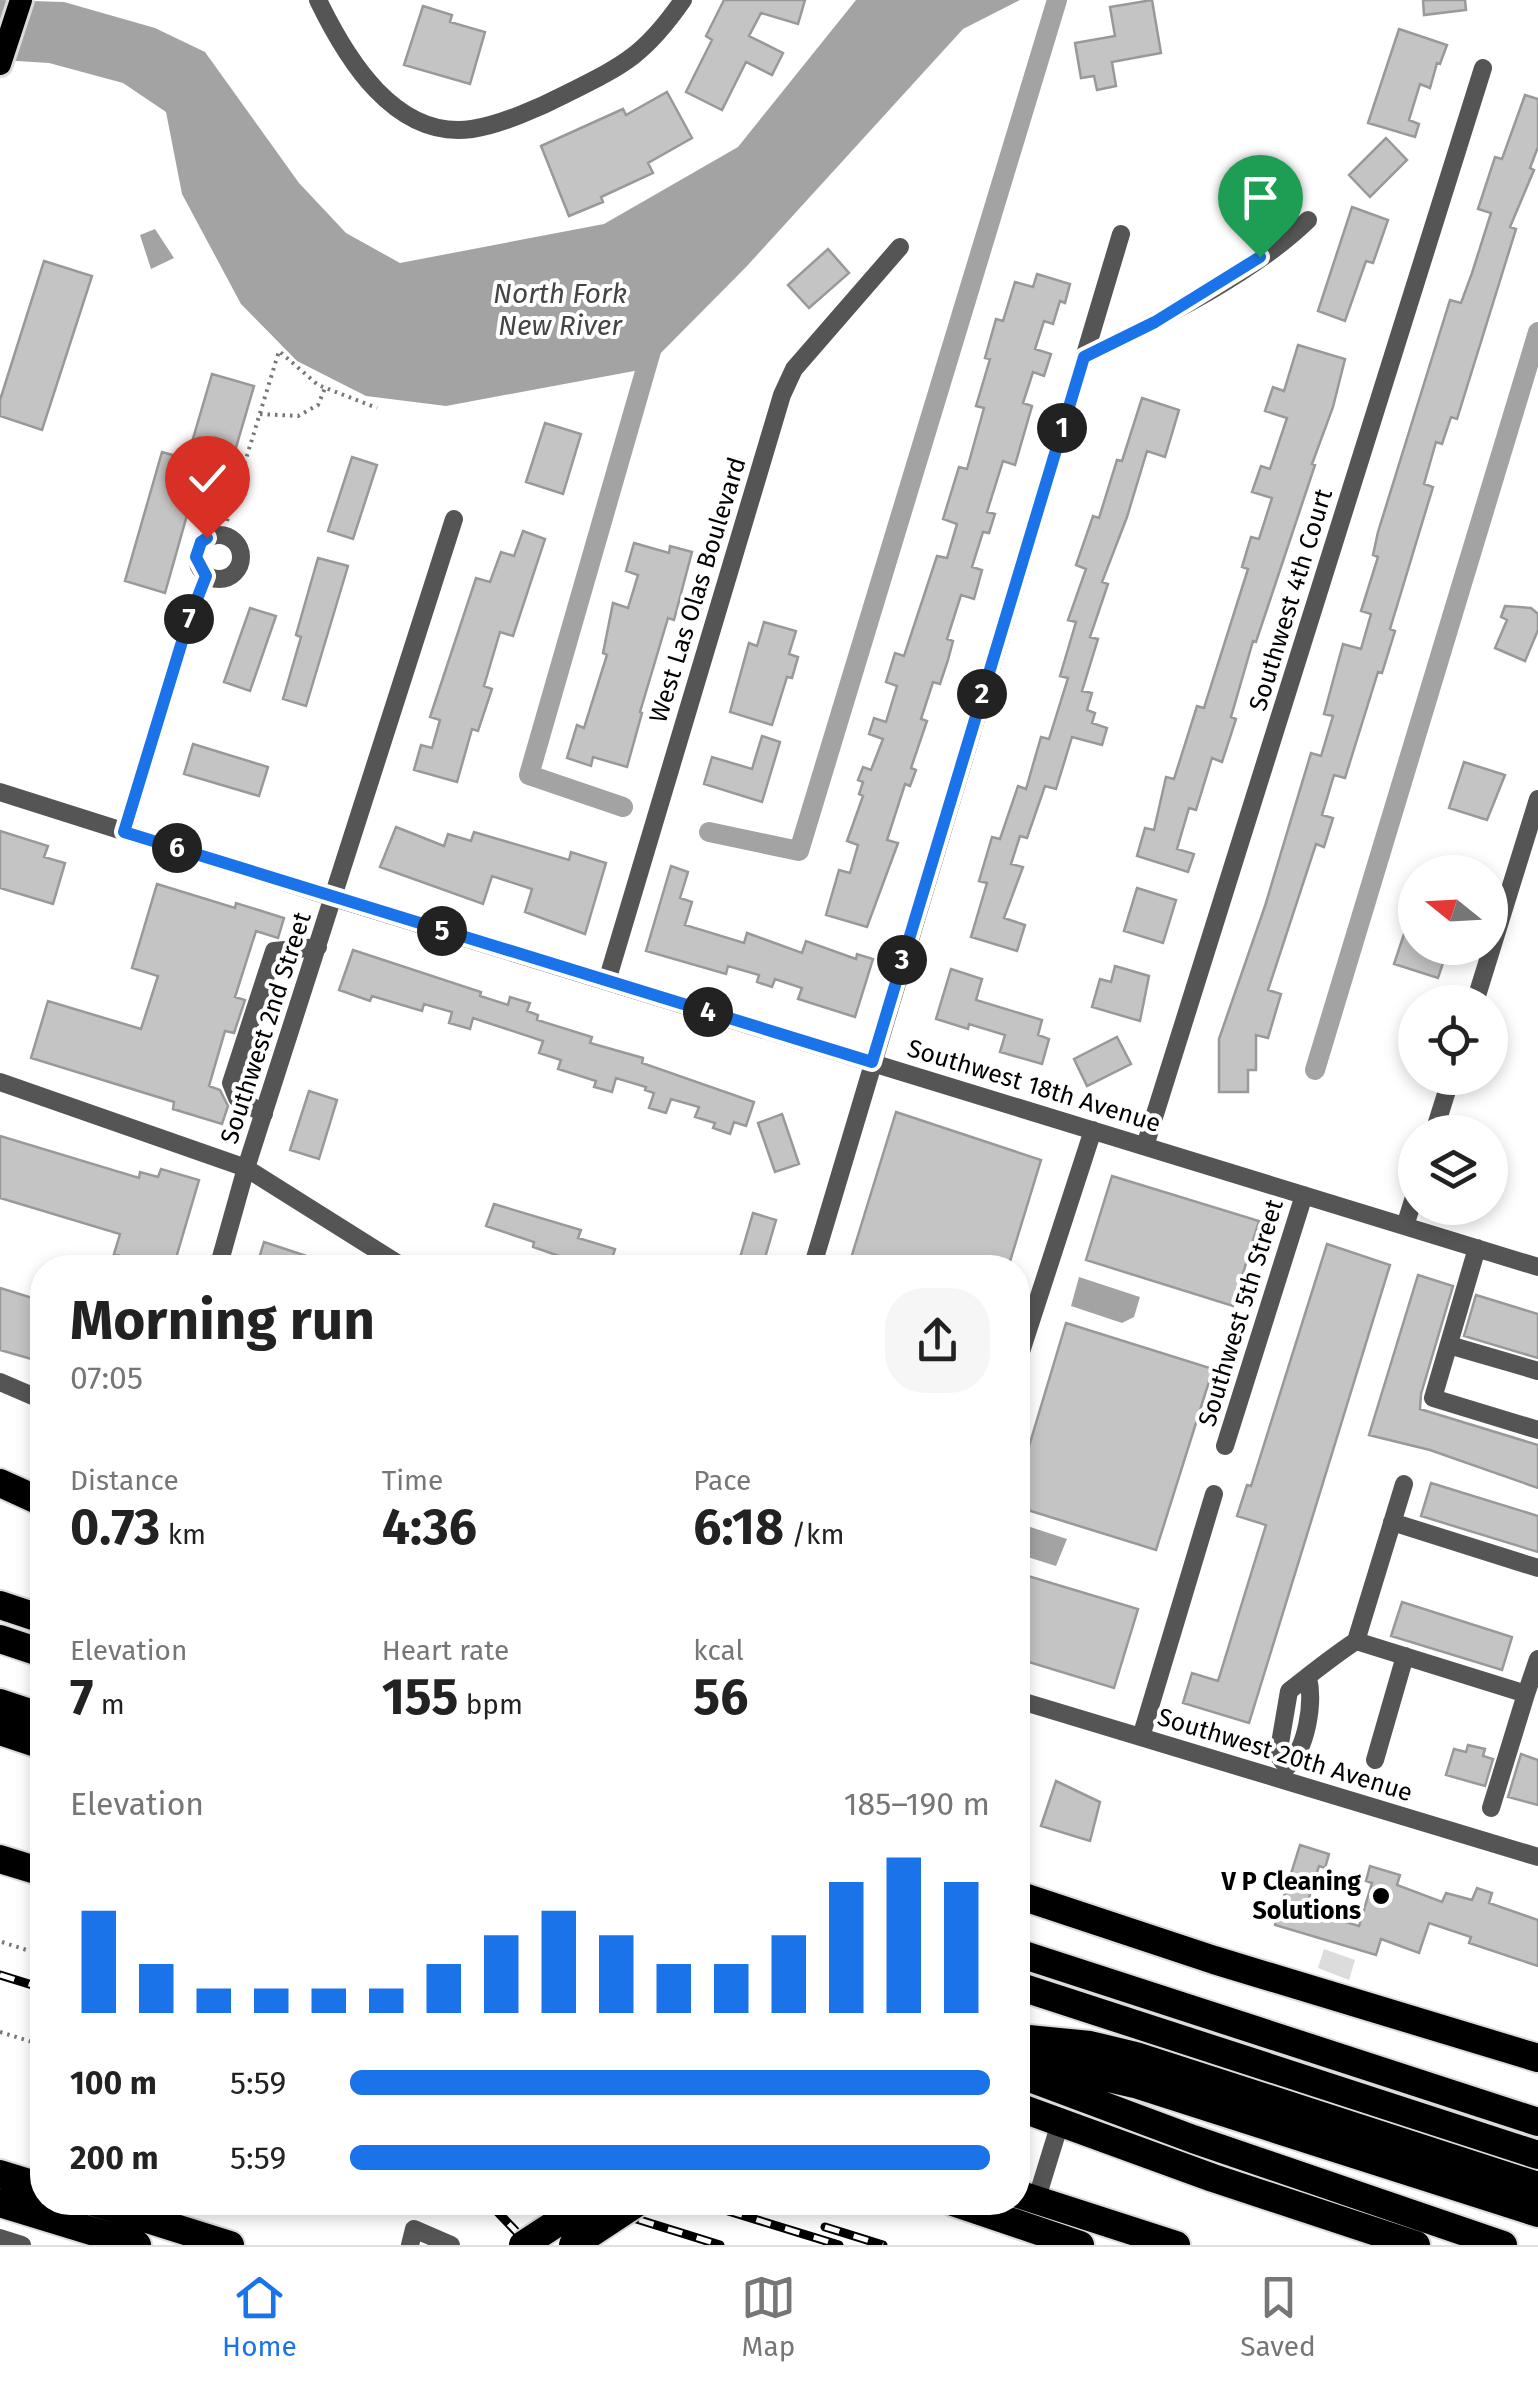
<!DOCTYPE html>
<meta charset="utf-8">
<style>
body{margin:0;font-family:"Fira Sans",sans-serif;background:#f6f6f6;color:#222;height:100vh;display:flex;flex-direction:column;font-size:38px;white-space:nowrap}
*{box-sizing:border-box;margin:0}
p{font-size:32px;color:#767676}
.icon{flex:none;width:55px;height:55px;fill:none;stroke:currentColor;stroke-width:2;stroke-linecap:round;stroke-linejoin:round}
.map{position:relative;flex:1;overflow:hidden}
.sheet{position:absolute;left:30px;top:1255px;width:1000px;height:960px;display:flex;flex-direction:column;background:#fff;border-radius:40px;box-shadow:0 5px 15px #0003}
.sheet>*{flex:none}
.needle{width:65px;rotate:288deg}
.fabs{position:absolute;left:1398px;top:855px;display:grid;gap:20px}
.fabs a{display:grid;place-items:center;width:110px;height:110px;border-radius:50%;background:#fff;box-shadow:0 5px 15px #0003;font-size:50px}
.pin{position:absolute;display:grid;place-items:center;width:85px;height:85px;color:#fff;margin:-102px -42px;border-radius:50% 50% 50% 0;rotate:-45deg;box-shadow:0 0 10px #0007}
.pin .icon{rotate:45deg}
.km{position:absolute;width:50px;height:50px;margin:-25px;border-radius:50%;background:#222;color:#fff;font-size:28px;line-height:50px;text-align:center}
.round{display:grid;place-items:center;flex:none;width:105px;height:105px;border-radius:40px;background:#f6f6f6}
.overview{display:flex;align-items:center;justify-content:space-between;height:170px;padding:0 40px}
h1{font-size:55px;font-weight:700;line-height:75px}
.metrics{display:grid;grid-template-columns:repeat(3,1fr);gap:15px;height:170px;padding:10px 40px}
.metrics div{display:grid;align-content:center}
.metrics b{font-size:50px;font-weight:700}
.metrics small{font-size:28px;font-weight:400}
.metrics p{font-size:28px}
.chart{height:280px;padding:20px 40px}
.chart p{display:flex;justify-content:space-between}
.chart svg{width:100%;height:180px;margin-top:10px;stroke:#1a73e8;stroke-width:6}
ul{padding:0 40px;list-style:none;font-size:32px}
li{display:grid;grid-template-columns:160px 120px 1fr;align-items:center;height:75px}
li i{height:25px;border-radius:12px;background:#1a73e8}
.tabs{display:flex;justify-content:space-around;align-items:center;height:140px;border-top:2px solid #e0e0e0;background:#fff;font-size:28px;color:#767676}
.tabs a{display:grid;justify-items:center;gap:5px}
.tabs .selected{color:#1a73e8}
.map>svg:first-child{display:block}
.green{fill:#dcdcdc}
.water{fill:#a3a3a3}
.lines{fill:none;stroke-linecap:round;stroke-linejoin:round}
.canal{stroke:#a3a3a3;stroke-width:20}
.building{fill:#c4c4c4;stroke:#999;stroke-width:2.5}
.major-casing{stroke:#dbdbdb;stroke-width:28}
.highway-casing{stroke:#dbdbdb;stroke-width:32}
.path{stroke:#777;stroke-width:4;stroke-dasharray:2.5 5;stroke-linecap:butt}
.minor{stroke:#555;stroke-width:18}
.major{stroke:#000;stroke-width:22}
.highway{stroke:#000;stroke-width:28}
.rail-casing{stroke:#000;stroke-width:9}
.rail{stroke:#fff;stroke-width:5;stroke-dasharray:15;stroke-linecap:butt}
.highway-bridge-casing{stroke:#dbdbdb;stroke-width:32;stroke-linecap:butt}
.highway-bridge{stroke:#000;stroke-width:28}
.route-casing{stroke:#fff;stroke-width:20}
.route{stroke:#1a73e8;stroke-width:12}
.poi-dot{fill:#000;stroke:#fff;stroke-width:4}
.labels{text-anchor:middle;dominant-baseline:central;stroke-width:8;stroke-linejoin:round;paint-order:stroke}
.street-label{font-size:25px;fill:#000;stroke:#fff}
.poi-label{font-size:25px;font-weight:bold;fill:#000;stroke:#fff;text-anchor:end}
.water-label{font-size:28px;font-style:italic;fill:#444;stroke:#fff}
</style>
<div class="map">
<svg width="1538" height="2245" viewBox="0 0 1538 2245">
<rect width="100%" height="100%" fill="#fff"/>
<path class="green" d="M1324,1949l31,11 -6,20 -31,-12z"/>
<path class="water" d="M0,0l64,2 91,26 50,24 94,131 47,50 54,30 204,-39 134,-77 118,-147h164l-57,29 -216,237 -102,103 -199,37 -80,-10 -69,-35 -56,-57 -59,-110 -16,-82 -43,-29 -74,-20 -49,-3z
M155,229l19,29 -23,11 -11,-34z
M1079,1277l61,20 -6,20 -12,6 -51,-17z
M1018,1523l49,16 -11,27 -38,-12z"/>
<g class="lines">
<path class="canal" d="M623,807l-94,-32 124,-431
M709,832l90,19 258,-851
M1315,1070l223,-738"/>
</g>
<path class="building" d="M724,0h81l-7,24 -37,-11 -12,23 34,17 -11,22 -26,-13 -24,48 -36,-18 26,-52 -6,-4z
M1152,0l9,53 -49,9 4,24 -19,4 -3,-14 -13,2 -6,-35 40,-7 -5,-29z
M1423,0h42l1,10 -42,5z
M423,6l29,9 -2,7 35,10 -15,52 -66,-19z
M1399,29l48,16 -7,19 -3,-1 -7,25 -10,-4 -11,36 10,4 -4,13 -47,-14z
M667,92l25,46 -44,25 5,10 -52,24 2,5 -34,14 -28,-70 82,-37 3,6z
M1525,95l13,4v48l-8,21 4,2 -24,57 6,2 -59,190 -6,-2 -9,27 -6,-2 -12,42 9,3 -43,142 5,2 -13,42 -4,-1 -33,106 -11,-3 -12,40 11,3 -9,29 -8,-3 -48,146 13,4 -13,44 -12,-3v35h-8v22h-29v-53l46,-133 46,-153 10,3 12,-40 -9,-2 19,-70 18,5 10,-35 -10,-3 17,-54 -5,-2 5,-23 72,-232 11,3 11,-30 19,-60 -13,-4 17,-52 7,2z
M1386,138l21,22 -37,37 -21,-22z
M1352,207l36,13 -15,43 -7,-2 -21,60 -27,-10z
M828,249l21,24 -40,35 -21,-23z
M44,261l48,15 -50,154 -42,-14v-16z
M1037,274l33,10 -5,19 -5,-2 -7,23 -9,-3 -9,28 16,5 -7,22 -11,-4 -10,31 9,3 -17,59 -12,-4 -16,51 8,2 -6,19 -6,-1 -11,35 10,3 -8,29 -13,-4 -14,44 6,2 -5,19 -8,24 -7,-2 -12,37 6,2 -16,47 5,2 -6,16 -5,-2 -18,56 11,3 -31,84 -41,-12 13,-45 11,3 8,-28 -11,-4 16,-45 -4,-2 4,-12 -5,-2 5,-13 8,3 12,-31 -14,-5 5,-16 12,4 11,-36 -11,-4 9,-29 9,3 33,-100 10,2 10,-34 -14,-5 16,-52 8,2 17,-61 -8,-2 14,-47 -5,-1 11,-39 7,2 12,-39 18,5z
M1298,345l47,14 -12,48 -21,57 3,1 -59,177 -3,-1 -22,76 5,2 -14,43 -10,-4 -16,52 -7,-2 -12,41 17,5 -6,18 -51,-16 8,-28 9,2 12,-53 8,2 23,-73 7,2 44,-139 -6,-2 9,-30 8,2 13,-41 -20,-6 9,-26 9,3 17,-51 -22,-7 8,-24 11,4z
M212,374l42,12 -36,123 -27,-8 -26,92 -40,-12 37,-129 25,7z
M1142,398l37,12 -14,47 -18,-6 -20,66 -25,65 6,2 -18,53 8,2 -16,52 10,2 -5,17 8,3 -3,10 15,5 -5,17 -30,-8 -16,52 -11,-3 -18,52 -7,-2 -9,28 12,3 -19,51 21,7 -8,26 -46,-14 16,-54 -8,-2 13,-44 8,2 18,-53 8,3 15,-52 8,2 19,-61 -8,-2 16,-54 -8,-2 18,-51 -10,-4 17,-49 6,2 18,-58 5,1z
M545,423l36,11 -18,60 -37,-12z
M352,457l25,8 -24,74 -25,-8z
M523,531l22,8 -32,97 -13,-4 -16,54 8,3 -14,42 -6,-2 -15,53 -43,-12 7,-25 11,3 8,-28 -10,-3 46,-139 14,4 11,-30 13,4z
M634,543l35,10 1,-7 22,6 -18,68 -6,-2 -28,94 2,1 -15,54 -34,-10 -2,9 -24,-8 10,-33 7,3 23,-73 -4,-2 10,-50 15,5 10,-33 -12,-4z
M318,558l30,8 -42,140 -23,-7 18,-62 -5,-2z
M1505,606l26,2 7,6v16l-13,31 -30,-13 12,-28 -6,-3z
M250,608l26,8 -26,75 -26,-9z
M764,622l32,9 -7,23 9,3 -6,21 -5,-1 -15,48 -42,-13 19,-69 8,3z
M762,736l18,6 -18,60 -58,-18 8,-27 40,12z
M193,744l75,23 -9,29 -75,-22z
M1464,762l41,13 -18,45 -38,-12z
M396,827l48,19 4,-12 23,7 3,-9 95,28 2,-8 35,11 -21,71 -60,-22 7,-23 -40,-13 -9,28 -103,-37z
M0,831l48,15 -4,11 21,6 -12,41 -53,-16z
M671,866l17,6 -8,26 12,4 -7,23 59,18 3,-10 55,20 4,-12 50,18 1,-5 16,5 -18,58 -57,-18 4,-11 -27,-9 -3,8 -15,-5 2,-7 -31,-9 -2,8 -80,-23z
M157,884l78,24 1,-5 48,15 -6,20 -22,-7 -21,66 10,3 -11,33 -9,-2 -16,55 11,4 8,16 -6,18 -49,-15 1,-7 -143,-44 17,-57 93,28 17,-53 -26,-8z
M1137,888l39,12 -13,43 -39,-12z
M1412,910l3,1v37h33l-10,30 -44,-14z
M353,950l128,42 -1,4 28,9 2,-8 20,6 -3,8 11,4 -1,5 55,17 -2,6 53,15 -1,5 112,39 -8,24 -12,-4 -4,12 -17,-6 2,-5 -20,-6 4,-10 -28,-8 -5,14 -17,-5 5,-15 -9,-3 1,-3 -30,-9 -4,14 -18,-5 2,-6 -38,-12 3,-9 -22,-7 4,-12 -70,-23 -3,11 -21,-6 3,-11 -28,-8 -2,7 -50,-15 -2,5 -31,-11z
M1115,966l34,10 -9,45 -48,-14 8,-28 11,3z
M951,969l31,10 -6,21 66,20 -4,15 11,4 -7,25 -42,-12 5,-17 -36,-11 -1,5 -32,-10z
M1117,1037l14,27 -44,22 -13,-27z
M309,1091l28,9 -18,59 -29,-9z
M896,1112l145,48 -33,108h-160z
M782,1114l17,50 -24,8 -17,-49z
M0,1136l139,42 1,-6 18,5 3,-8 38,11 -26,88h-15l-44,-14 6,-20 -120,-36z
M1112,1176l147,45 -26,85 -147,-46z
M494,1204l87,26 -3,8 37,11 -6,19 -27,-4 -49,-17 1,-5 -48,-16z
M753,1213l23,7 -14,48h-25z
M264,1242l70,23 -1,3h-77z
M1327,1244l63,21 -141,458 -66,-20 9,-30 26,8 48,-156 -29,-9 10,-31 4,1z
M1418,1275l35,11 -32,108 -1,15 118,36v43l-108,-38 -61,-15z
M0,1288l42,13v61l-42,-12z
M1476,1295l62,19v44l-74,-22z
M1066,1323l147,46 -57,181 -138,-43v-24z
M1431,1483l107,33v36l-117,-36z
M1018,1573l120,36 -24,79 -85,-26 -8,26 -3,-1z
M1402,1602l110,35 -10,33 -111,-34z
M1468,1745l17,4 -2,7 10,3 -8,27 -39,-11 8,-26 12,3z
M1521,1754l17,6v45l-30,-8z
M1056,1781l44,21 -10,39 -49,-15z
M1300,1845l29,9 -4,14 -6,-2 -14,44 54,16 13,-43 -6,-2 4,-15 30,9 -3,10 45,17 4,-9 26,7 5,-12 15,5 -3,10 49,17v46l-69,-23 2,-6 -42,-14 -10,30 -38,-14 -5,16 -101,-30z"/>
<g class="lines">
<defs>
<path id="major" d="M0,64l21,-64"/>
<path id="highway" d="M0,1483l42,19
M0,1605l42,14
M0,1639l42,14
M0,1703l42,14
M0,1731l42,14
M0,1859l42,13
M1018,1895l196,65 324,98
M1018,1953l520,169
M1018,1986l520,169
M1018,2038l72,7 46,11 402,130
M1018,2065l65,7 52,12 403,129
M1019,2074l174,65 310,106
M1018,2107l195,71 203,67
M0,2174l42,13
M1018,2194l158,51
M93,2202l137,43
M953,2202l127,43
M0,2203l137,42"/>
</defs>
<use href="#major" class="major-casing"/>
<use href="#highway" class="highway-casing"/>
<path class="path" d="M260,414l38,2 20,-11 7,-17
M227,521l52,-170 39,34 59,23
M2,1942l40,13
M0,2032l42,13"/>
<path class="minor" d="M318,0c28,58 77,140 154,129 28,-4 69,-22 94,-35 58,-29 79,-39 117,-94
M1084,357c73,-37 165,-80 224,-137
M197 557a22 22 0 1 1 44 0a22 22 0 1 1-44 0Z
M0,792l334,106 1204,369
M124,831l64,-208 18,-47
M607,981l175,-586 12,-26 106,-122
M1475,1002l63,-203
M0,1082l246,86 159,100
M264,1114l-27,-16 -6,-15 43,-132 44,-4
M1434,1132l17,-54
M1145,1146l338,-1078
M1405,1226l10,-32
M1477,1248l-44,150 105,32
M218,1268l28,-100 208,-649
M812,1268l309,-1034
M1449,1345l89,26
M1018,1361l75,-231
M0,1382l42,18
M1225,1446l79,-251
M1392,1522l146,46
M1356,1641l48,-157
M1308,1677c6,26 -1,71 -21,90l-9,-12 11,-64c22,-17 44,-35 67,-50l170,53 -35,114
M1526,1694l12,-35
M1018,1700l520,157
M1141,1737l73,-243
M1375,1760l30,-104
M1036,2201l24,-78
M0,2238l22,7
M410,2245l4,-16 37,16"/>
<use href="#major" class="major"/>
<use href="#highway" class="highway"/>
<defs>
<path id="rail" d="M0,1975l42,13
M488,2202l41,43
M582,2202l138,43
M699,2202l140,43
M825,2227l58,18"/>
</defs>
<use href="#rail" class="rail-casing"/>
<use href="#rail" class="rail"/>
<defs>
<path id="highway-bridge" d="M523,2245l66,-43
M573,2245l65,-43"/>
</defs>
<use href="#highway-bridge" class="highway-bridge-casing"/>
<use href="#highway-bridge" class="highway-bridge"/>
</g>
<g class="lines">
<defs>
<path id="route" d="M207,538l-6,4 -5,15 10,19 -18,46 -64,210 748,230 212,-705 71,-35 105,-65"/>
</defs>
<use href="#route" class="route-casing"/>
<use href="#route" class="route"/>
</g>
<circle class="poi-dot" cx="1381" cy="1896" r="10"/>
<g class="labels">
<g class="street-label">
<text transform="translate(698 590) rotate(-73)">West Las Olas Boulevard</text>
<text transform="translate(1291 600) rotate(-73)">Southwest 4th Court</text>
<text transform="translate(266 1028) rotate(-72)">Southwest 2nd Street</text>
<text transform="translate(1034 1086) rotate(17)">Southwest 18th Avenue</text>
<text transform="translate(1241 1313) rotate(-73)">Southwest 5th Street</text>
<text transform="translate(1285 1755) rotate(17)">Southwest 20th Avenue</text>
</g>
<g class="poi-label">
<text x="1361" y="1882">V P Cleaning<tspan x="1361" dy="29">Solutions</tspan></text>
</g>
<g class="water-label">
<text x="560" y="293">North Fork<tspan x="560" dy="32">New River</tspan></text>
</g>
</g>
</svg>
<div class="fabs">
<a><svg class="needle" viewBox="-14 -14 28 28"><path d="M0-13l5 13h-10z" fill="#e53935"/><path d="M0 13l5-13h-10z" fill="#767676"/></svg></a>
<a><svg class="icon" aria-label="locate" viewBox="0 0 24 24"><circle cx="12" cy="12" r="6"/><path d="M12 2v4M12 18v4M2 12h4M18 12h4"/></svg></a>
<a><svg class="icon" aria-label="layers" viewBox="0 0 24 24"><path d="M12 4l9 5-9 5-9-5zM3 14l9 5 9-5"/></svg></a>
</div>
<div class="pin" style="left:1260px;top:257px;background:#1e9e55"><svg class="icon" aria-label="arrive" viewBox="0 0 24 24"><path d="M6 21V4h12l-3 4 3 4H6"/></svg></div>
<div class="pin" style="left:207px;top:538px;background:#d93025"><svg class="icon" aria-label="check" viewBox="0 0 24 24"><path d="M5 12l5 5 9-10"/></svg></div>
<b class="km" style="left:1062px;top:428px">1</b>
<b class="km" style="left:982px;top:694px">2</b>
<b class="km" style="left:902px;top:960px">3</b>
<b class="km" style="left:708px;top:1012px">4</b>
<b class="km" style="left:442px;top:931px">5</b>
<b class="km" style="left:177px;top:848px">6</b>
<b class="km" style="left:189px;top:619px">7</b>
<section class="sheet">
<div class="overview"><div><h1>Morning run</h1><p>07:05</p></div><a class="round"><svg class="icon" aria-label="share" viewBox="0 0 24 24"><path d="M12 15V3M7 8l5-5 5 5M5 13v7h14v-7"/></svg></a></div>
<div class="metrics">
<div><p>Distance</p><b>0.73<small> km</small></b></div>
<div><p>Time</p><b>4:36</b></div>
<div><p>Pace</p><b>6:18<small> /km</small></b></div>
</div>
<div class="metrics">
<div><p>Elevation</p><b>7<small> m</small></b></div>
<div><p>Heart rate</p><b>155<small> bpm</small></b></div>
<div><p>kcal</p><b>56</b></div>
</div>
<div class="chart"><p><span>Elevation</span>185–190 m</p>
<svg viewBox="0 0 160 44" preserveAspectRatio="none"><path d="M5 44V19M15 44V32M25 44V38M35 44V38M45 44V38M55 44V38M65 44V32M75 44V25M85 44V19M95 44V25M105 44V32M115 44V32M125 44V25M135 44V12M145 44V6M155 44V12"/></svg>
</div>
<ul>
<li><b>100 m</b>5:59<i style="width:100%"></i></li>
<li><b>200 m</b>5:59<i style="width:100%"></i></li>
</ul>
</section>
</div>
<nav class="tabs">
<a class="selected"><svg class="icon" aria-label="home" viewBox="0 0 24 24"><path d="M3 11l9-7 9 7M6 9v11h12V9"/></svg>Home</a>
<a><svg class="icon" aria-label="map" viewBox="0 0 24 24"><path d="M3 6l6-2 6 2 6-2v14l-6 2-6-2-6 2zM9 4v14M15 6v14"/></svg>Map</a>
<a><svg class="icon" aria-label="saved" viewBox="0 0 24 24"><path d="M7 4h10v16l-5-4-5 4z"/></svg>Saved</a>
</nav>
